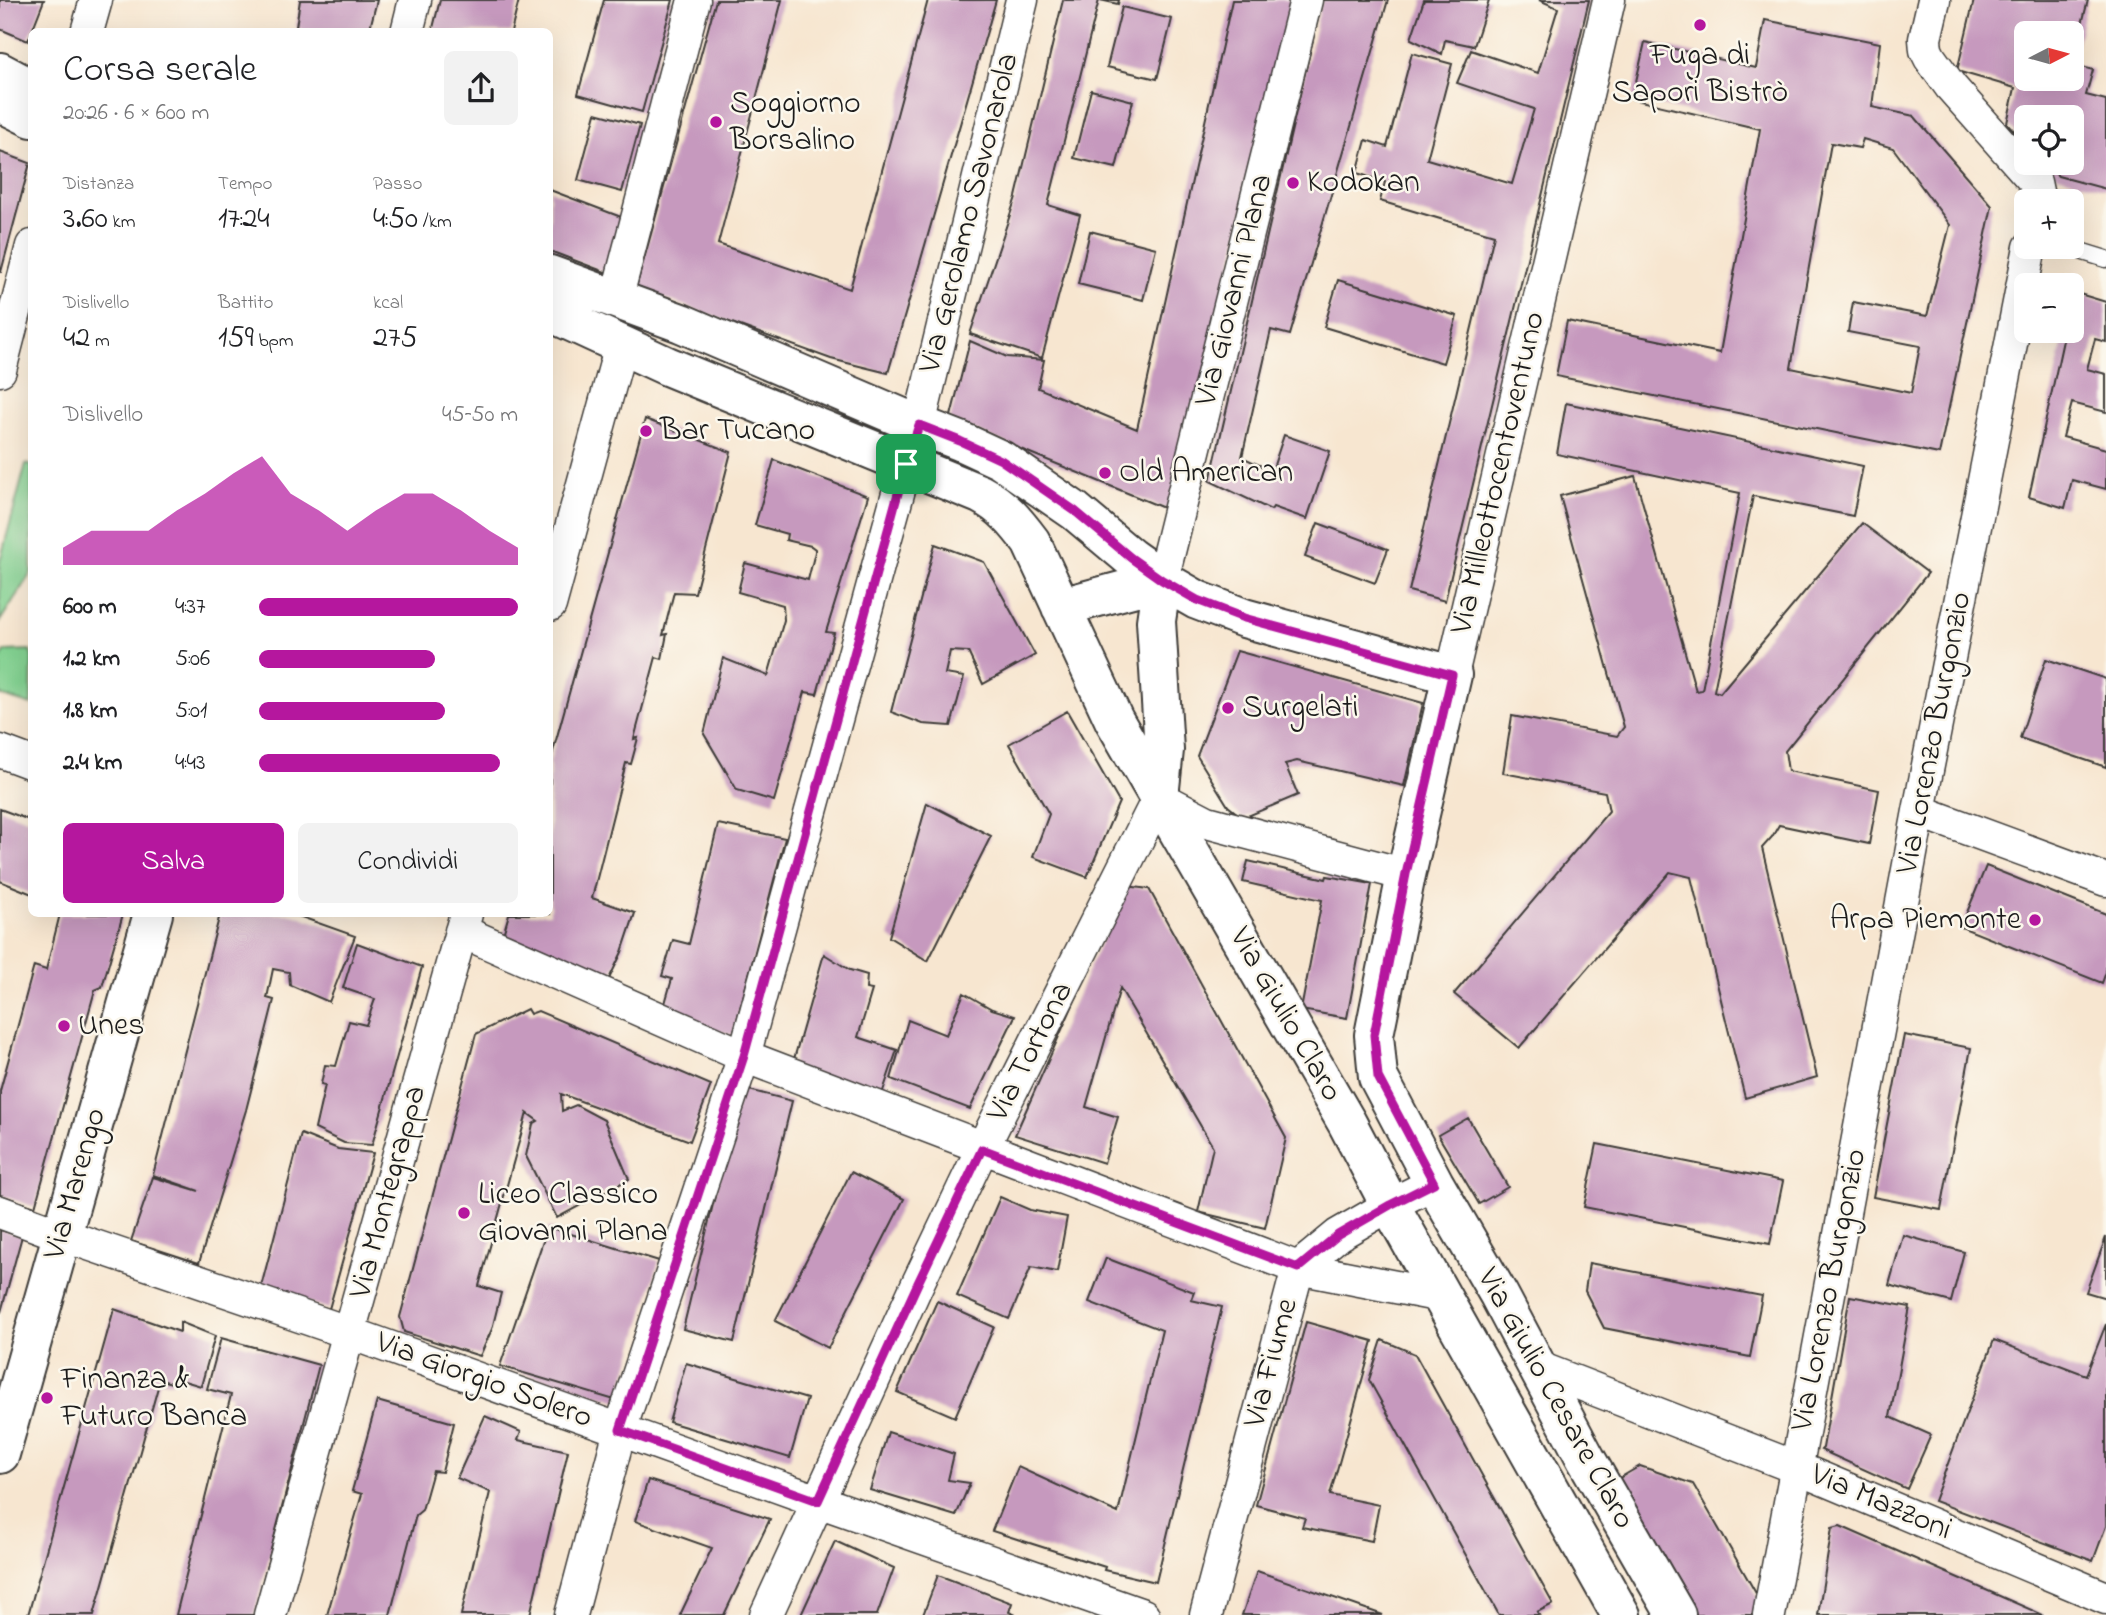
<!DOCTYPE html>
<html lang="it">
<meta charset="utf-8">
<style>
body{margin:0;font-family:"Indie Flower",sans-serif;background:#f2f2f2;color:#202124;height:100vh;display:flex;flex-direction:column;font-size:26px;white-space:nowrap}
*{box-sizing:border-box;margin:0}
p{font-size:23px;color:#757577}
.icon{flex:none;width:38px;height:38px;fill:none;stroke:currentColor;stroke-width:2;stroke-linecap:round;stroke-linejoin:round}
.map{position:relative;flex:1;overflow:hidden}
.side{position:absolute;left:28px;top:28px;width:525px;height:889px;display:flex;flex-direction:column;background:#fff;border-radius:10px;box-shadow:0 7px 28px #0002}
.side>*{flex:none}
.needle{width:46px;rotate:84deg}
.controls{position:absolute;left:2014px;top:21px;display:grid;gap:14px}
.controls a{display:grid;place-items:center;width:70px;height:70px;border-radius:10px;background:#fff;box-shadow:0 7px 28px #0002;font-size:35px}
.pin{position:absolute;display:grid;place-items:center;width:60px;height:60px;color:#fff;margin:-30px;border-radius:14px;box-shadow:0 4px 10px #0006}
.round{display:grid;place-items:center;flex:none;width:74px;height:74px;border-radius:10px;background:#f2f2f2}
.head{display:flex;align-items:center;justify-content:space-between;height:119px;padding:0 35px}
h1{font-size:38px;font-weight:600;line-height:52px}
.figures{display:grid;grid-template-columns:repeat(3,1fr);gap:10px;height:119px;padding:7px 35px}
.figures div{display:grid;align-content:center}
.figures b{font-size:30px;font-weight:600}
.figures small{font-size:19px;font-weight:400}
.figures p{font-size:19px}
.chart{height:196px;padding:14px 35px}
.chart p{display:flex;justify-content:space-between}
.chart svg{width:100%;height:126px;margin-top:7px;fill:#b5179e;opacity:.7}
.primary-button{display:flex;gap:14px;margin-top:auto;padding:14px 35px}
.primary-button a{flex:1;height:80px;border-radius:10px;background:#b5179e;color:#fff;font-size:28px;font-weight:600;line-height:80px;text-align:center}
.primary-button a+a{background:#f2f2f2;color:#202124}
ul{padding:0 35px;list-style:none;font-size:23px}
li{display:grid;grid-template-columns:112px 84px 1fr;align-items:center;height:52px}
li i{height:18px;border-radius:9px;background:#b5179e}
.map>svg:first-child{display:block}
.green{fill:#82d090;stroke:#4f7656;stroke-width:2}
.building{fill:#c699be;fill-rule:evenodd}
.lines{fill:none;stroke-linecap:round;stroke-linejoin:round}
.service-casing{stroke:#3d3a37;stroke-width:19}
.minor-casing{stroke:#3d3a37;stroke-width:35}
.tertiary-casing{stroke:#3d3a37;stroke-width:42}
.service{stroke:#fff;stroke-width:16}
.minor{stroke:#fff;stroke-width:32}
.tertiary{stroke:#fff;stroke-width:38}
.route-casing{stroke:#fff;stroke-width:14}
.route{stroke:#b5179e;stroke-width:9}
.poi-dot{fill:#b5179e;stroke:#fbf7ec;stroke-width:2.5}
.labels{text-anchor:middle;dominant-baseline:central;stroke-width:5;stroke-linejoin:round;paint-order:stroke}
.poi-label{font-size:32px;fill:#1c1c1c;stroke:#fbf7ec;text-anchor:start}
.street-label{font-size:32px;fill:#1c1c1c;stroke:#fbf7ec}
</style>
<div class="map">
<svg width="2106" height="1615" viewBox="0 0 2106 1615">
<rect width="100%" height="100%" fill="#fbf7ec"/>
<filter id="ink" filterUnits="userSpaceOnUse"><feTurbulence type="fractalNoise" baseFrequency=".0143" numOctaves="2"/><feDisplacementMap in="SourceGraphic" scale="14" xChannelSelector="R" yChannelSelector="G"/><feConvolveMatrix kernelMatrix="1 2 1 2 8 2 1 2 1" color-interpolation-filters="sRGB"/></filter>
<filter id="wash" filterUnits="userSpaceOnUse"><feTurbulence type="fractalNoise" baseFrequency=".00686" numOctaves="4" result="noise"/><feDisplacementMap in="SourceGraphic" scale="28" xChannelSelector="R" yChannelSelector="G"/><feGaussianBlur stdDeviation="1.57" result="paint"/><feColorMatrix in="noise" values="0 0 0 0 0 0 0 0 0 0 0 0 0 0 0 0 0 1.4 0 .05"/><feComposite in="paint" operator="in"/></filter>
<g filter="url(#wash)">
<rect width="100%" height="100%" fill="#f7e6d0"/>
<path class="green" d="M26,464l6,2 -1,107 -31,48v-60z
M30,650l2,7 -1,48 -31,-10v-36l6,-8z"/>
<g id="blocks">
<path class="building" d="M0,0h44l-16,41 -28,-12z
M300,0h77l-8,32h-61l-12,-5z
M440,0h79l-8,32h-79z
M604,0h69l-31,112 -64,-18z
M716,0h66l-64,244 132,45 78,-289h68l-108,373 -57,-14 -195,-71z
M1063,0h36l-51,205 32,10 -38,143 -72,-24 46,-137z
M1100,0h19l-1,4z
M1232,0h59l-115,513 -226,-93 20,-79 37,16 37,3 -6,28 99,41z
M1322,0h66l-98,335 -19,-5 -29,127 30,14 12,-36 46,16 -23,68 -34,-12 -2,3 -61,-29z
M1424,0h65l-15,46 -29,-6 -3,14 -31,-15z
M1539,0h50l-144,601 -36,-10 85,-356 -114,-34 5,-19 -28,-9 9,-33 21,7 25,-94 40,11 -25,95 85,25 22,-75 -77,-26 14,-33 67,23 20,-65z
M1974,0h114l-15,60 -1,-27h-46v46h46v-15l21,6 -7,25 20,5v89l-48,-13 -13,-13h27v-46h-46v27l-19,-21 8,-35 -58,-17z
M1122,7l50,12 -15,60 -50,-12z
M1765,20l115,23 -8,64 42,9 78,90 -53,248 -383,-78 11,-55 153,32 40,-224 -128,-30 13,-57 111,26zM1863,139l30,9 57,77 -23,91 -74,-14 -5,30 72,14 -9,47 -120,-25 40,-225 29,5z
M1091,90l42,11 -17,67 -42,-10z
M596,113l44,12 -18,67 -44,-12z
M0,152l30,11 -29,109h-1z
M550,190l71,27 -8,58 -63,-24z
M1090,231l66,17 -13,52 -65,-16z
M1338,280l119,36 -14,47 -119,-36z
M2073,292l33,10v40l-11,-3 -8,30 19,5v38l-34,-9 -9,34 43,12v40l-34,-9 -7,28 -36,-11 36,-166h7z
M1566,403l297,63 -10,50 -100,-20 -39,195 6,2 142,-170 66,50 -143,178 3,20 91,19 -10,54 -90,-19 -7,12 -10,11 55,229 -72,21 -54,-221 -21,-5 -151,176 -65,-54 155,-183 -4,-19 -102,-19 9,-57 105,20 7,-9 -64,-231 75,-20 61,215 6,-1 38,-197 -183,-39z
M645,419l86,33 -36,141 -21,-1 -11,43 4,-1 -5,25 -6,-2 -22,82 4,-1 -7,26 -5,-1 -34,135 43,15 -13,39 -14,29 -105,-46 6,-21h41v-152z
M774,460l94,36 -42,136 8,1 -17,61 -12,-2 -31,109 -37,-11 -33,-56 19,-76 45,18 16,-56 -1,-15 -45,-13 7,-29 63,17 7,-28v-3l-4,-3 -25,-6 1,-6 -32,-9z
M1318,523l70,26 -13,34 -70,-26z
M935,544l49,18 51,93 -52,29 -15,-32 -18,-1 -5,23 19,3 -13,49 -28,-2 -32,-12z
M1237,651l186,52 -19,83 -107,-25 -12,3 13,31 -55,23 -15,-12 -31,-50z
M2046,659l60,20v88l-86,-29z
M1067,711l52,91 -32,75 -54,-20 16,-43 -40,-70z
M927,803l64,33 -63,125 -39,-24z
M0,809l32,12v73l-32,-13z
M718,824l67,14 -52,197 -71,-21 10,-35 -10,-3 11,-36 16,4z
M1248,861l78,18 1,-3 45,8 -25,134 -46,-8 21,-110 -79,-18z
M1986,866l120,48v58l-4,11 -141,-56z
M1126,886l23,3 137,249 -21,90 -67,-16 15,-65 -93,-159 -34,119 32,10 -14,46 -89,-28z
M60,914h63l-21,73 -7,3 -60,217 -35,-12v-104l34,-125 12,4z
M220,914h73l62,22 -26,66 -39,-17 -1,-13 -16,-3 -6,29 7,2 -28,110 -47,153 -68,-22 22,-64 46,14 -46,-16z
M357,943l65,24 -50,178 -28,-2 -29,-14 10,-44 -4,-1 4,-19 11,1 13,-45 17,4 9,-26 -32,-11z
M824,954l26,16 17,5 -1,14 6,1 -14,47 39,13 -17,50 -88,-34z
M964,993l28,16 23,7 -45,93 -79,-30 17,-59 38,15z
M527,1009l3,5 8,-3 173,74 -21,56 -129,-47 1,17 14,-6 28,15 25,59 -72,39 -31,-62 7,-32 5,-3 -11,-8 -48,173 22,7 -9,36 -12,27 -76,-24 -4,-15 76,-283z
M1904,1035l67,13 -30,162 -68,-13z
M741,1088l51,13 -58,241 -51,-13z
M1468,1118l40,69 -29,17 -41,-69z
M301,1134l37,15 35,4 -44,156 -68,-22z
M1597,1144l186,37 -13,63 -186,-37z
M851,1172l53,27 -76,149 -53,-27z
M1000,1197l30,13 37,7 -10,55 -26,-5 -22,52 -52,-23z
M548,1227l111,34 -41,140 -118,-35z
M0,1230l22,6 -21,76h-1z
M1903,1235l61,17 -13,50 -62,-17z
M2106,1237v61l-20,-6z
M1106,1258l88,34 -3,8 31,7 -66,275 -52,-12 1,-3 -113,-36 26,-64 100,46 44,-183 -73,-28z
M1589,1263l173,33 -12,61 -146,-29 -19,-37z
M1850,1296l60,11 -20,110 41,18 -24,54 -86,-39 2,-2z
M937,1301l57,26 -39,90 -58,-25z
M114,1309l66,23v-10l35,14 -14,50 -27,-8 -2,5 -12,-3 -66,235h-66z
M1306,1322l67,19 -43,154 49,10 -7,36 -70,-14 3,-9 -49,-13z
M2106,1324v202l-13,35 -159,-60 60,-161 92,35z
M221,1338l98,27 -65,250h-78l55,-220 -24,-6z
M1382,1340l33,14 138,250 -16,8 2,3h-40l-130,-235z
M686,1363l121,36 -17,59 -121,-36z
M377,1401l77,22 -12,49 -9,-1 -11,39 -6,5 -26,100h-63l35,-121 -10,-3z
M485,1416l36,16 -3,8 50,11 -38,164h-69l29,-123 -33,-14z
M888,1432l66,22 -6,26 22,3 -14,33 -86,-26z
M1640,1466l53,18 72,125 -1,6h-77l-76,-132z
M648,1480l122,39 -46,96h-44l32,-67 -77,-27z
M1840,1526l203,89h-225l14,-87z
M835,1541l59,27 -17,47h-76z
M1257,1571l126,44h-141z
M938,1575l74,28 -3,9 7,3h-93z"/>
</g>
</g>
<g filter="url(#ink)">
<use href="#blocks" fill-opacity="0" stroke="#3d3a37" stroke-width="2"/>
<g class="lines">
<defs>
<path id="service" d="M2067,247l39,12"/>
<path id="minor" d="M1934,0l-9,39 1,11 4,8 21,29 84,95 4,19
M87,32l9,-32
M407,32l8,-32
M616,300l78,-300
M0,370l32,-124
M1162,580l144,-580
M550,605l71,-260
M1452,675l157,-675
M0,751l32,12
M1919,811l187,69
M461,931l283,125 554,212 144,28
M0,1212l62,23 288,98 468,168 325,114
M1537,1367l260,101 309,130
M270,1615l196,-701
M571,1615l49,-185 124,-374 162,-592 13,-39 103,-425
M766,1615l152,-332 64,-134 177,-352 48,25 199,53
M1206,1615l92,-347 40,-33 52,-30 44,-22
M1769,1615l150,-804 111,-564"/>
<path id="tertiary" d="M0,72l32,17
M0,102l32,16
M550,275l131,48 238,102 41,16 41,19 74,51 56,47 31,22 35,20 47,18 208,57 -46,200 -32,160 4,42 56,106 65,112 87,164 90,156
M550,312l117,54 313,128c23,12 36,28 51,48l83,178 233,403 43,82 231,410
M1061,607l101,-27 -6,41 8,129 -5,47
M0,1454l153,-540"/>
</defs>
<use href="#service" class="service-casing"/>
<use href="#minor" class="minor-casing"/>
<use href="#tertiary" class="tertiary-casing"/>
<use href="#service" class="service"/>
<use href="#minor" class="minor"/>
<use href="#tertiary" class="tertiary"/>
</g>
</g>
<g class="lines" filter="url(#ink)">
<defs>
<path id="route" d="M919,425l41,16 41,19 74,51 56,47 31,22 35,20 47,18 208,57 -46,199 -32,161 4,42 56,106 -44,22 -52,30 -40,33 -316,-119 -64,134 -100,218 -198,-71 124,-374 162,-592z"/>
</defs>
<use href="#route" class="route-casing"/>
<use href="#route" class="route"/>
</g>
<g class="poi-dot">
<circle cx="1700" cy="25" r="7"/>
<circle cx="716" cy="122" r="7"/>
<circle cx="1293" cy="183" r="7"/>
<circle cx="646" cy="431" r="7"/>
<circle cx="1105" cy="473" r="7"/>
<circle cx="1228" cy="708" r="7"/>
<circle cx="2035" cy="920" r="7"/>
<circle cx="64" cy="1026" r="7"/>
<circle cx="464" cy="1213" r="7"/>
<circle cx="47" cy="1398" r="7"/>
</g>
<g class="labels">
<g class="poi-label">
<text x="1700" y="56" text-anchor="middle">Fuga di<tspan x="1700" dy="37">Sapori Bistrò</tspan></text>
<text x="730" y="104">Soggiorno<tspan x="730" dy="37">Borsalino</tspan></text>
<text x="1307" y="183">Kodokan</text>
<text x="660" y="431">Bar Tucano</text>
<text x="1119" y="473">Old American</text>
<text x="1242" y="708">Surgelati</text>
<text x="2021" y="920" text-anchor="end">Arpa Piemonte</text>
<text x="78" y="1026">Unes</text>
<text x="478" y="1195">Liceo Classico<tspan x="478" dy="37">Giovanni Plana</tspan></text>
<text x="61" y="1380">Finanza &amp;<tspan x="61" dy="37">Futuro Banca</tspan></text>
</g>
<g class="street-label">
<text transform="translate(970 213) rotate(-76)">Via Gerolamo Savonarola</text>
<text transform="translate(1235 290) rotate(-76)">Via Giovanni Plana</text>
<text transform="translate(1499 473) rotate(-77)">Via Milleottocentoventuno</text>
<text transform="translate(1935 733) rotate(-79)">Via Lorenzo Burgonzio</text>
<text transform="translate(1285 1015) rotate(60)">Via Giulio Claro</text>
<text transform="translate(1031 1052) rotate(-63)">Via Tortona</text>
<text transform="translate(76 1184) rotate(-74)">Via Marengo</text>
<text transform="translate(389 1192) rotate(-75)">Via Montegrappa</text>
<text transform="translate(1830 1290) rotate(-79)">Via Lorenzo Burgonzio</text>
<text transform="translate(1272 1363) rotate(-75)">Via Fiume</text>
<text transform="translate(484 1381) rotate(20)">Via Giorgio Solero</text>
<text transform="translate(1555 1399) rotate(61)">Via Giulio Cesare Claro</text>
<text transform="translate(1881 1503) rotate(23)">Via Mazzoni</text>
</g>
</g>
</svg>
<div class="controls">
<a><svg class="needle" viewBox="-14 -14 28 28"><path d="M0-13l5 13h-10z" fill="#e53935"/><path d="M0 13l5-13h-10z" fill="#757577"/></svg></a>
<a><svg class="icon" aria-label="locate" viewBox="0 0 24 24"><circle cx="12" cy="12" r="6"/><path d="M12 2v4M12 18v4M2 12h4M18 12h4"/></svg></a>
<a>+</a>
<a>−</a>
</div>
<div class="pin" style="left:906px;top:464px;background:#1e9e55"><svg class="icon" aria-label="arrive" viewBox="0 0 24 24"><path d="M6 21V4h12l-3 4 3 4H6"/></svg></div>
<section class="side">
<div class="head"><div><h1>Corsa serale</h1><p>20:26 · 6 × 600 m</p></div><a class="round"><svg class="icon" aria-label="share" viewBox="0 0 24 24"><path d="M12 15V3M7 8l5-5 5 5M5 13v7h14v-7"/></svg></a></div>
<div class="figures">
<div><p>Distanza</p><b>3.60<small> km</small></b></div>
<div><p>Tempo</p><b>17:24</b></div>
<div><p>Passo</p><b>4:50<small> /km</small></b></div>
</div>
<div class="figures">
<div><p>Dislivello</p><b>42<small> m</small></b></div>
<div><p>Battito</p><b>159<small> bpm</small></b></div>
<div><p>kcal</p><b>275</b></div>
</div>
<div class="chart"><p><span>Dislivello</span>45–50 m</p>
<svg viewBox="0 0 160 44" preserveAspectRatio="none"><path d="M0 44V38L10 32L20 32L30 32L40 25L50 19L60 12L70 6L80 19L90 25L100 32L110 25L120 19L130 19L140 25L150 32L160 38V44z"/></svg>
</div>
<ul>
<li><b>600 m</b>4:37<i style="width:100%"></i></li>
<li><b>1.2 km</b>5:06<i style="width:68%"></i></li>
<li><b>1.8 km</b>5:01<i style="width:72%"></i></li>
<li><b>2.4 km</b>4:43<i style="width:93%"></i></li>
</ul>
<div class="primary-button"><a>Salva</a><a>Condividi</a></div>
</section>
</div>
